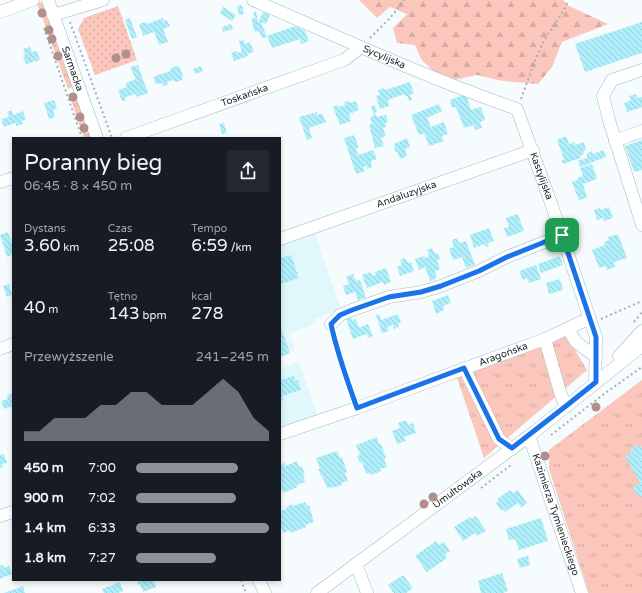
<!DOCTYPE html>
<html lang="pl">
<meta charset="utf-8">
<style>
body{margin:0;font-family:"Varela Round",sans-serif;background:#242831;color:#f1f3f6;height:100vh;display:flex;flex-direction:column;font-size:15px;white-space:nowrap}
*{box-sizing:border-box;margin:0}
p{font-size:13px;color:#9ea1a6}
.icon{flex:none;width:22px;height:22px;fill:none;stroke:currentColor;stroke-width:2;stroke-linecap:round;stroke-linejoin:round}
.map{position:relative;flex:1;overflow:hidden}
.details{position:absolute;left:12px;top:137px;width:269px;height:444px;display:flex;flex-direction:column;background:#171b24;border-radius:0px;box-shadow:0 2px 6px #0003}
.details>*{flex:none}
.pin{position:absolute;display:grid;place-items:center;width:34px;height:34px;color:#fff;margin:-17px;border-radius:8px;box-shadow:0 2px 6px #0006}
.round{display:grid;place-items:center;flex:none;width:42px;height:42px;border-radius:0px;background:#242831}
.overview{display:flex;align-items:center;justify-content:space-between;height:68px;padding:0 12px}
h1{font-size:22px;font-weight:600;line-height:30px}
.stats{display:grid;grid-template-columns:repeat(3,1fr);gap:6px;height:68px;padding:4px 12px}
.stats div{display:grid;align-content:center}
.stats b{font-size:17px;font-weight:600}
.stats small{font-size:11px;font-weight:400}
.stats p{font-size:11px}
.chart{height:112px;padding:8px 12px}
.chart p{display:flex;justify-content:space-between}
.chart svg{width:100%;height:72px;margin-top:4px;fill:#8c9099;opacity:.7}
ul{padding:0 12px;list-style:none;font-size:13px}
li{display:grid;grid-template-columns:64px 48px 1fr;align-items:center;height:30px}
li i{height:10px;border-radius:5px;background:#8c9099}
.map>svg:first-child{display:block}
.built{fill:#e0f8fc}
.grass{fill:url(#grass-tufts)}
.forest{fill:url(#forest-firs)}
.park{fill:url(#park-dots)}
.building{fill:url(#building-back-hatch)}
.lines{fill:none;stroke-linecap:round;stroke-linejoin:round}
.minor-casing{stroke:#9ebbc0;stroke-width:13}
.path{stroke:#a7afb1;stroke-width:2;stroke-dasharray:2 3;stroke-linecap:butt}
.minor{stroke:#fff;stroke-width:12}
.tree{fill:#b18f8a}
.route-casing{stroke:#fff;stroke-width:8}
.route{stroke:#1a73e8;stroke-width:5}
.labels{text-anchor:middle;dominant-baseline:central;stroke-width:4;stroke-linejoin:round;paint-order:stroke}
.street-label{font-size:10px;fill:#1a2528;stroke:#fff}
</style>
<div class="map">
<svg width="642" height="593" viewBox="0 0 642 593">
<defs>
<pattern id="grass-tufts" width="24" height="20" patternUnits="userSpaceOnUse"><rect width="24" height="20" fill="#fbc6bc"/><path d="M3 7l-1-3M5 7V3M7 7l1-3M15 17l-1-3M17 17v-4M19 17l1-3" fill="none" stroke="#d7aaa2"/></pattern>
<pattern id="forest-firs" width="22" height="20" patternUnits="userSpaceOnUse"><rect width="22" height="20" fill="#fbc6bc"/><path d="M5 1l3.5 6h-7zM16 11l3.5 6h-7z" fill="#d7aaa2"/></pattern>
<pattern id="park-dots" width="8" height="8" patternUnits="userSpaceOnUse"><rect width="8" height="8" fill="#fbc6bc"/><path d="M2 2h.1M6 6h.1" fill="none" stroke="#d7aaa2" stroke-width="1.8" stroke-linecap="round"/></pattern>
<pattern id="building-back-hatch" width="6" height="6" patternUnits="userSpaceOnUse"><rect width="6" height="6" fill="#afeffb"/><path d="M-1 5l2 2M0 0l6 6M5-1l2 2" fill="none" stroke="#96cdd7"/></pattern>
</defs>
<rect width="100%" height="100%" fill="#f6fcfd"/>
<path class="built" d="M314,231l27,78 -27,10 2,5 -27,9 6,17 -5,1v2l-10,4v-115z
M299,362l19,55 -38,13v-61z"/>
<path class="grass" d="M40,2l3,2 29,82v1l-4,2 -31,-86z
M74,93l1,1 16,44h-7l-15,-44z
M565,333l22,37 -103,88 -27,-80 84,-33z
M642,380v213h-53l-40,-124v-19z"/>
<path class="forest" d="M359,0h204l6,6 39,18 -46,18 -10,25 -14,17 -35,-3 -26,-6 -23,5 -21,-9 -12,-12 -6,-14 -18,-2 -4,-15 14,-14 -17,-7 -13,11z"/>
<path class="park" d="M118,6l19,54 -42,15 -17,-46 6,-11z"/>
<path class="building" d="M242,5l2,9 -5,1 -2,-9z
M223,7l13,8 -4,6 -12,-8z
M256,11l2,11 2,-1h-1l4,-9 7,3 -4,9 -5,-2 6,15 -5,1 -3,-7 -4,1 -4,-13 4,-1 -2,-6z
M130,18l7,19 -5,2 -7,-19z
M163,18l1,3 3,-1 3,6 -7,3 5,13 -9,3 -5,-13 -11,4 -4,-12 7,-2 1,2z
M642,22v31l-57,19 -10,-28z
M231,24l2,5 -10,3 -1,-5z
M295,26l10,5 4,10 -8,3 -1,-5 -28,9 -5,-12z
M244,40l1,4 5,-2 4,10 -7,2 1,2 -14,5 -3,-8 6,-2 1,2 4,-1 -3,-11z
M30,47l2,5 5,-1 3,9 -14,4 -3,-8 2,-1 -2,-6z
M138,65l10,28 -11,4 -1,-3 -11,3 1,3 -4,1 -4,-11 9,-3 -1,-4 10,-4 -6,-12z
M177,66l3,1 3,9 -1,4 -6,2 -3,-2 -6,2 1,3 -5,1 -1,-3 -4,1 -3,-1 -1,-5 1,-2 15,-5 1,-3z
M201,66l2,5 -8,3 -2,-5z
M410,82l4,11 -4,2 2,5 -3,1 -2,-5h-2l-1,-2 -16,6 1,6 -9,3 -4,-13 4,-1 -2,-5 6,-2 1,2z
M636,94l1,4 5,-1v10l-15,5 -3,-9 7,-3 -2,-4z
M463,95l4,2 4,13 10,-3 4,13 -5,2 2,6 -7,2 -1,-5 -10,3 -8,-21 -4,1 -2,-8z
M54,100l3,8 -4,2 2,7 -6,2 -5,-16z
M348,101l1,2 7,-2 3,9 -10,4 2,7 -11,4 -7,-18 5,-2 1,2 6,-2 -1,-3z
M439,104l3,7 -15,7 4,9 13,-5 4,12 -6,2 2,5 -15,5 -5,-13 -5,2 -8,-20z
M375,105l2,6 -2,2 2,4 9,-2 2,7 -3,1 1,4 -3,1 3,8 -5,2 3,8 -9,2 -6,-23 3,-1 -2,-7 4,-1 -3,-10z
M12,110l1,5 10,-4 3,9 -4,1 1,3 -7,2v-3l-12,4 -3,-8 8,-2 -2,-5z
M317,112v3l5,-2 4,9 -17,6 3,10 -5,2 -8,-23z
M224,123l3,10 -5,1 -3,-10z
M354,135l5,12 -3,1 2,7 15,-5 4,9 -6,2 1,6 -5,2v-3l-4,1 2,4 -9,3 -12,-36z
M566,136l3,8 5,-2 1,3 9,-3 2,8 -3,1 1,3 -4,2 1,2 -18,6 -1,-4 2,-1 -7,-19z
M407,138l3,9 -5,2 2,7 -7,3 -3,-8 -2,1 -1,-8z
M642,140v30l-8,2 -9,-26z
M603,150l3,7 -26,10 -2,-6 9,-3v-5l5,-2 1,3z
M592,164l5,15 -14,5 4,13 -8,4 -7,-19 6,-2 -1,-2 6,-2 -3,-8z
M609,207l4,11 -9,3 -1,-3 -6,2 -3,-10 6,-2 1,2z
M518,214l6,17 -17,6 -3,-9 5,-1 -3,-9z
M489,228l5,13 -6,2 1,3 -3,1 -1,-3 -11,4 -4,-13z
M8,232l5,15v7l-6,3 -7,-22z
M618,234l9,24 -13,4 1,5 -8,3 -2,-4 -6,2 -7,-18 13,-5 -1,-3 5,-2 -1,-3z
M457,238l2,5 7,-2 9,24 -9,3 -4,-11 -9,3 -4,-11 5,-2 -2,-7z
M432,248l3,6 3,-1 2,6 -3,1 3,9 -5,2 2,7 -7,3 -5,-14 -6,3 -4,-11 9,-3 1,2 4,-2 -2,-6z
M291,255l8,23 -19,6v-26z
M560,256l3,9 -22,8 -3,-9z
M405,258l3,5 3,-1 3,9 -14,5 -3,-9 5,-2 -2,-5z
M536,265l5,14 -12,4 -2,-5 -4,2 -4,-9z
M386,268l5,14 -7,3 -1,-3 -16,6 -5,-13 9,-3 1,4 4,-1 -1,-3z
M353,274l3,7 4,-1 6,17 -8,3 -3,-8 -9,3 -3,-9 6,-2 -3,-7z
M560,279l3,11 -14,4 -3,-11z
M9,284l3,11 -5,2 -4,-11z
M448,295l3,8 -8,3 1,4 -8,4 -4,-13z
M379,314l2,6 17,-6 3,8 -3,2 1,3 -5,2 -1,-4 -6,2 2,4 -7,2 -6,-18z
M351,317l1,4 4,-2 3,9 9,-4 5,12 -5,2 -1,-4 -14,5 -7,-20z
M280,325l10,28 -10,4z
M294,376l1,5 3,-1 3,10 -19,6 2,4 -4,1v-21z
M12,394l1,12 -9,3 -3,-8 7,-2 -1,-4z
M404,421h3l1,4 5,-2 3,10 -12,4 2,4 -9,3 -5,-13 8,-3 -2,-5z
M377,437l2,7h2l5,14h-2l3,9 -7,2 1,2 -9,4 -1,-2 -5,1 -4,-12 -2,1 -3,-7 3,-1 -4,-10z
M637,444l2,4 3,-2v50l-3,2 -6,-11 7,-4 -15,-27 7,-4 -2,-4z
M337,451l3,7 2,-1 5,15 -2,1 3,8 -7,2 1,2 -10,3v-1l-5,1 -5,-12h-1l-3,-7h2l-4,-11z
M4,454l3,9 -5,1 1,3 -3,1v-13z
M297,461l2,6 3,-1 3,9h-2l2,7 -8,3 1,2 -15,6 -1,-3 -2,1v-26l4,-2 1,3z
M510,490l3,3 5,-3 9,13 -6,5 -3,-5 -13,9 -1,-3 -3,2 -5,-8 3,-2 -2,-2z
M305,502l2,4 2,-1 5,17 -9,3 1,2 -15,6 -1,-3 -7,3 -3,-10v-12l7,-2 -1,-2 6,-3 1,2z
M476,516l10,15 -9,5 -2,-3 -12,8 -9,-14 16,-10 1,2z
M541,518l7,23 -29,9 -4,-11 -6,1 -3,-11z
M436,541l3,4 5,-3 6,9 -5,3 2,4 -20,14 -12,-16z
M528,556l2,9 -10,3 -3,-9z
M3,565l1,3 5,-2 3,8 -12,5v-13z
M502,573l6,18 -5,2h-22l-3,-12z
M403,575l10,13 -7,5h-12l-6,-8z
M139,580h15l2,7 -13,5 -3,-8 -2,1 -1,-3h2z
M120,582l3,9 -5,2h-14l-2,-4z
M23,586l2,7h-21z"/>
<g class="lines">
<defs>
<g id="minor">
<path id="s1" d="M48,0l49,138"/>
<path id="s2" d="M253,0c88,38 174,78 264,109l35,97 44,131 -1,45"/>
<path d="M0,12l33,-12"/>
<path d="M53,15l50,-15"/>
<path d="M642,70l-30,10 -9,16 6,24 33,105"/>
<path id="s3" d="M126,138l218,-78 17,-13"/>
<path d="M615,141l27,-10"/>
<path d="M0,182l13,-4"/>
<path id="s4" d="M280,239l253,-89"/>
<path d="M331,324l9,-9 12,-5 37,-13 32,-5 20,-6 38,-15 28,-14 55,-22"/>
<path d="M568,329l8,13 20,15"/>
<path d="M545,339l15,53 6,15"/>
<path d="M0,349l13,-5"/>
<path d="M619,356l23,-25"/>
<path d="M464,368l35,71 13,10"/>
<path id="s5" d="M280,434l77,-26 188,-69 45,-21"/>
<path id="s6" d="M529,436l53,157"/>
<path d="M0,516l13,-4"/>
<path d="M356,564l11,29"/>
<path d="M259,580l6,13"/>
<path id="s7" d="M317,593l212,-157 113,-90"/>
</g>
</defs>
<use href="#minor" class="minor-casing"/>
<path class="path" d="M70,22l42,116
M44,28l38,110
M370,38l21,-21 13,-17
M521,99c7,-19 13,-38 22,-56 7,-14 20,-27 25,-43
M601,319l41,-18
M634,322l8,-10
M333,335l3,13 17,49
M551,435l53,-41 38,-27
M481,488l30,-23
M241,580l5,13"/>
<use href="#minor" class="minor"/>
</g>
<g class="tree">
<circle cx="42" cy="13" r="4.5"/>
<circle cx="49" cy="30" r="4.5"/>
<circle cx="52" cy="39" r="4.5"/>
<circle cx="126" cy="54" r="4.5"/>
<circle cx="58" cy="56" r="4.5"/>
<circle cx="116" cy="58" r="4.5"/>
<circle cx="73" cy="97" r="4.5"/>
<circle cx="80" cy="117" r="4.5"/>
<circle cx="84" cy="128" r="4.5"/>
<circle cx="596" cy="407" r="4.5"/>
<circle cx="545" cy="456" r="4.5"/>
<circle cx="433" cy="497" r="4.5"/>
<circle cx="424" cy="504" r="4.5"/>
</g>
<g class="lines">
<defs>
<path id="route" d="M562,235l34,102v45l-30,24 -54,42 -13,-9 -35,-71 -107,40c-10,-28 -20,-55 -26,-84l9,-9 12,-5 37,-13 32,-5 20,-6 38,-15 28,-14z"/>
</defs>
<use href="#route" class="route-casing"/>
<use href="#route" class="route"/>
</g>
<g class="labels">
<g class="street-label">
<text stroke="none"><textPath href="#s2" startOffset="143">Sycylijska</textPath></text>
<text stroke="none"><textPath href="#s1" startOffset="73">Sarmacka</textPath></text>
<text stroke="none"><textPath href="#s3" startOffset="126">Toskańska</textPath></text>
<text stroke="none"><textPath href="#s2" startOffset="357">Kastylijska</textPath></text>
<text stroke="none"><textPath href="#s4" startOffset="134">Andaluzyjska</textPath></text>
<text stroke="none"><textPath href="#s5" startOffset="237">Aragońska</textPath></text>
<text stroke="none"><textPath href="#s7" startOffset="175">Umultowska</textPath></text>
<text stroke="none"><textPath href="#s6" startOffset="83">Kazimierza Tymienieckiego</textPath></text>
</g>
</g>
</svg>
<div class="pin" style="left:562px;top:235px;background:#1e9e55"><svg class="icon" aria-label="arrive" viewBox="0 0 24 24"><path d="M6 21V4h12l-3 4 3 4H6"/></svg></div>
<section class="details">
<div class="overview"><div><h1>Poranny bieg</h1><p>06:45 · 8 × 450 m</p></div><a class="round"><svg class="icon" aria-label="share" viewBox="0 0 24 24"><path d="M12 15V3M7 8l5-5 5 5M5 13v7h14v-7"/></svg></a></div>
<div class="stats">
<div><p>Dystans</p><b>3.60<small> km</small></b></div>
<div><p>Czas</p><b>25:08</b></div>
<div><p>Tempo</p><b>6:59<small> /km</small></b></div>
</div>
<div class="stats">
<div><b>40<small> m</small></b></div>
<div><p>Tętno</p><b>143<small> bpm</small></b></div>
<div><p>kcal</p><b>278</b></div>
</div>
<div class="chart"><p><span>Przewyższenie</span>241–245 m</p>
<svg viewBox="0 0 160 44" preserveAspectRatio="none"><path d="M0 44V38L10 38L20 30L30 30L40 30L50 22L60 22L70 14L80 14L90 22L100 22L110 22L120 14L130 6L140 14L150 30L160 38V44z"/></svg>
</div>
<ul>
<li><b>450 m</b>7:00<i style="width:77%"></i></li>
<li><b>900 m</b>7:02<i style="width:75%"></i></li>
<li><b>1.4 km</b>6:33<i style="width:100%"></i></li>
<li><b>1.8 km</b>7:27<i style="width:60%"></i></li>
</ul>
</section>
</div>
